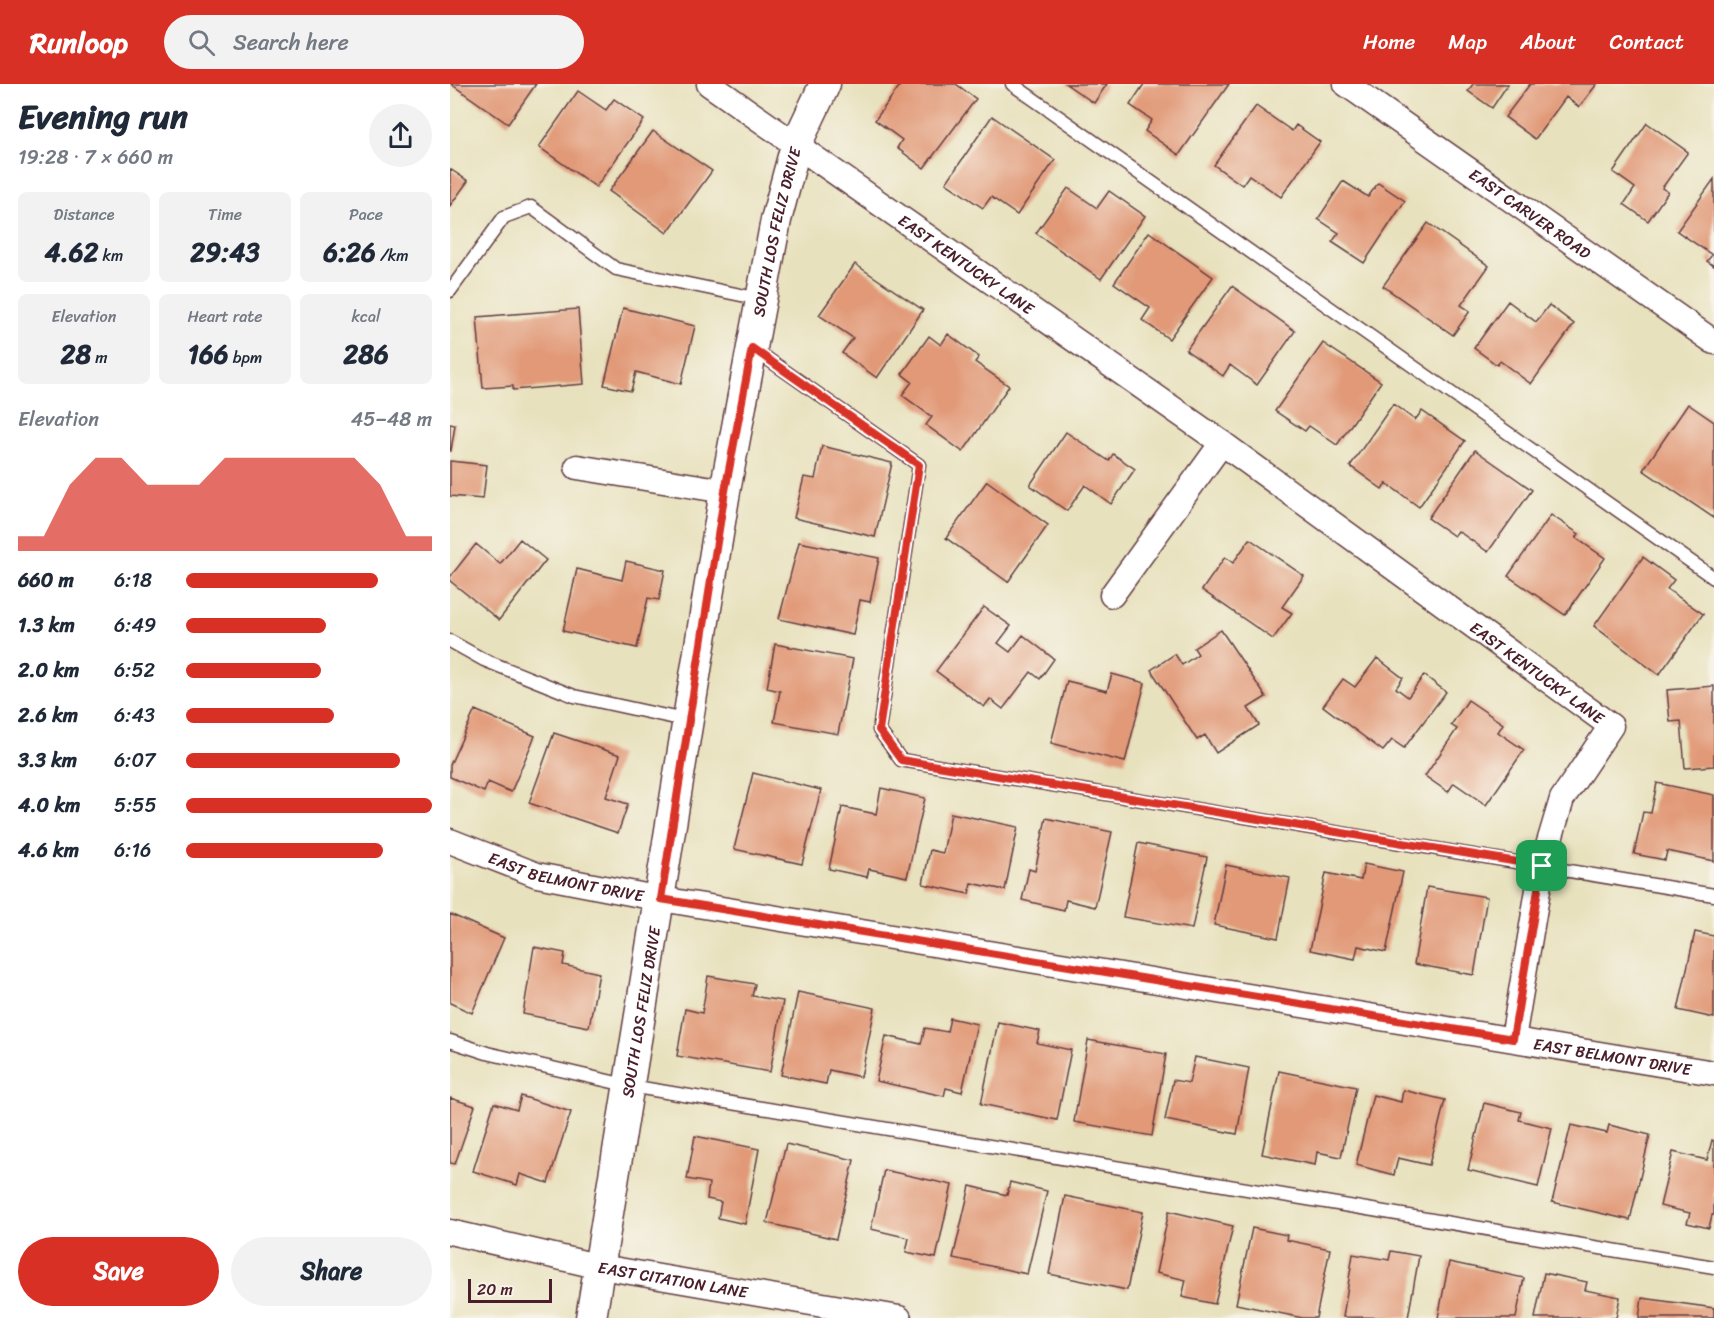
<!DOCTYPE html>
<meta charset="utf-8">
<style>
body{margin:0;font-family:Sriracha,sans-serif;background:#f2f2f3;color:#1f2937;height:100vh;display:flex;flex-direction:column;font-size:22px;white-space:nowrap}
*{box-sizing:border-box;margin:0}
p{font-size:20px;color:#747a83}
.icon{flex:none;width:33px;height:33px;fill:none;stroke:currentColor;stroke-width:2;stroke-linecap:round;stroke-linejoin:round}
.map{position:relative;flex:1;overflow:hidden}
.drawer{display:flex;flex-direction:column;background:#fff;width:450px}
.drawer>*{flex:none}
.scale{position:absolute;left:18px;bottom:15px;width:84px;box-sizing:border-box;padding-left:6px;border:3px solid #4a1f2b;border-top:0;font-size:16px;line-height:21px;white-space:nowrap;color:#4a1f2b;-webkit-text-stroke:4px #f7f3e8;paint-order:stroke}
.pin{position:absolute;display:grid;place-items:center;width:51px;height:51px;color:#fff;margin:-26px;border-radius:12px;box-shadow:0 3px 9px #0006}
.round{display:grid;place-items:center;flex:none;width:63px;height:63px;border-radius:32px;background:#f2f2f3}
.overview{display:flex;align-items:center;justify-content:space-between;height:102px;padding:0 18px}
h1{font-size:33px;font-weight:700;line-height:45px}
.metrics{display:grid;grid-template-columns:repeat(3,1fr);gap:9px;height:102px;padding:6px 18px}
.metrics div{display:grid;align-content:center;border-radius:9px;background:#f2f2f3;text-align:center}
.metrics b{font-size:26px;font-weight:700}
.metrics small{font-size:16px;font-weight:400}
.metrics p{font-size:16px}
.chart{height:168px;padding:12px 18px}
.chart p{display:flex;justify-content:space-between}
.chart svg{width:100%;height:108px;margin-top:6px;fill:#d93025;opacity:.7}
.cta{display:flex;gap:12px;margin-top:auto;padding:12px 18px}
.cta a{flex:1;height:69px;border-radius:36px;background:#d93025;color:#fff;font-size:24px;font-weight:700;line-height:69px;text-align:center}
.cta a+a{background:#f2f2f3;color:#1f2937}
ul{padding:0 18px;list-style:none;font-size:20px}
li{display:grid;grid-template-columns:96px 72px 1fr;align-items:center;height:45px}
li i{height:15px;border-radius:8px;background:#d93025}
header{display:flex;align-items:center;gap:36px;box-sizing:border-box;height:84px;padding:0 30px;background:#d93025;color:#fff}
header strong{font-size:28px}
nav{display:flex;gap:33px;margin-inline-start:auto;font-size:21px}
.search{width:420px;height:54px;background:#f2f2f3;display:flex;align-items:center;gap:15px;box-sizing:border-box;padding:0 21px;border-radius:33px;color:#747a83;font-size:22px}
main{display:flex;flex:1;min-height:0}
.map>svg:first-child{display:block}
.building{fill:#e19977}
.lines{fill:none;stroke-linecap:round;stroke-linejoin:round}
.service-casing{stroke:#623c41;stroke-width:15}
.minor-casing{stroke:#623c41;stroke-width:27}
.tertiary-casing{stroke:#623c41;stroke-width:33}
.service{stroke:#fff;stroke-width:12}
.minor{stroke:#fff;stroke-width:24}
.tertiary{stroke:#fff;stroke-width:30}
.route-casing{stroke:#fff;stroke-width:12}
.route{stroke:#d93025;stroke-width:8}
.labels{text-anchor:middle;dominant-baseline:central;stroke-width:6;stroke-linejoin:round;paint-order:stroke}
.street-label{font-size:16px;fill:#4a1f2b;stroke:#f7f3e8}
</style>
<header>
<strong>Runloop</strong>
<div class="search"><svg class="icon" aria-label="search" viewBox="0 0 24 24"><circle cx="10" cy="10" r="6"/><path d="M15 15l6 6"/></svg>Search here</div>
<nav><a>Home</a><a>Map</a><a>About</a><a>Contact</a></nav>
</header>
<main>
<section class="drawer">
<div class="overview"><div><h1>Evening run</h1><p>19:28 · 7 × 660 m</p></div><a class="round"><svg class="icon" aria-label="share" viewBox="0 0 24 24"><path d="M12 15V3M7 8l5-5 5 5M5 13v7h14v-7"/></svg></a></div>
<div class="metrics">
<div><p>Distance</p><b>4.62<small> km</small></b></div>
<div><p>Time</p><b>29:43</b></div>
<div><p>Pace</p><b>6:26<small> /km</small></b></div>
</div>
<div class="metrics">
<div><p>Elevation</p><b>28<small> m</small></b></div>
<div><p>Heart rate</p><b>166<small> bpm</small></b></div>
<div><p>kcal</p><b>286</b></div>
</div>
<div class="chart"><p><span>Elevation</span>45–48 m</p>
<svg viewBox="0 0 160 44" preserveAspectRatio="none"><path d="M0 44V38L10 38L20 17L30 6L40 6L50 17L60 17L70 17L80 6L90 6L100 6L110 6L120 6L130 6L140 17L150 38L160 38V44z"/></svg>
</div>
<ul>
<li><b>660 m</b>6:18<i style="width:78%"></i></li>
<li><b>1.3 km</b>6:49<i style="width:57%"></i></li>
<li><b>2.0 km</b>6:52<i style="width:55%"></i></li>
<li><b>2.6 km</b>6:43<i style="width:60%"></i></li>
<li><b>3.3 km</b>6:07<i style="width:87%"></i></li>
<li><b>4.0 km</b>5:55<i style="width:100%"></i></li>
<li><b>4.6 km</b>6:16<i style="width:80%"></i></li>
</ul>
<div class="cta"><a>Save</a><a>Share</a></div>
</section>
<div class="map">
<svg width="1264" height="1234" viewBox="0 0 1264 1234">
<rect width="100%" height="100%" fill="#f7f3e8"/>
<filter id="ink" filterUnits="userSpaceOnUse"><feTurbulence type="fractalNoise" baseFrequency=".0167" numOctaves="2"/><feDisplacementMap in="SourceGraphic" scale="12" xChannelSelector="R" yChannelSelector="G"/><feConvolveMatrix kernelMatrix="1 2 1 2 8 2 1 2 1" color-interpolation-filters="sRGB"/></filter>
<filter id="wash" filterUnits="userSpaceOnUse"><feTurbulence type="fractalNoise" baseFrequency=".008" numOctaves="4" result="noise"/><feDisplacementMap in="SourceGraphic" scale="24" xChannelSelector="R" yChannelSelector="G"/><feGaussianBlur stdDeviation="1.35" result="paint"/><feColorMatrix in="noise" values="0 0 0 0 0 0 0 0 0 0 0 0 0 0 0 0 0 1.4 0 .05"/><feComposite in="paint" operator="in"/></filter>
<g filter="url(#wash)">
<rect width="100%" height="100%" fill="#e8e1bd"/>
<g id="blocks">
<path class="building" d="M1,0h85l-28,40z
M451,0h55l20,15 -52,69 -27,-20 5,-8 -27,-20z
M616,0h41l-13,19z
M694,0h85l-50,71 -34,-24 7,-11 -22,-15z
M1023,0h35l-16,24 -24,-17z
M1080,0h67l-18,23 -13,-10 -31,42 -30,-22z
M128,7l28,19 8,-11 30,21 -48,67 -57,-40z
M806,22l36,25 4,-6 24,17 -39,55 -32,-22 -7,10 -28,-20z
M542,32l63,44 -38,55 -26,-18 -8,11 -37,-25z
M1197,39l41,29 -26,36 6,4 -20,29 -24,-17 11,-16 -22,-16z
M203,47l59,40 -45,62 -58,-42z
M0,85l18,12 -18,25z
M1264,95v87l-7,-5 5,-6 -35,-24z
M893,97l25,16 10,-14 27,18 -41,62 -32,-21 7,-9 -21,-14z
M618,104l29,20 12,-17 36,25 -44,63 -65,-46z
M978,139l61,43 -28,39 9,6 -17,24 -70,-49z
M699,148l64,45 -44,62 -27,-19 8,-12 -36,-25z
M405,180l68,46 -46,68 -35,-25 11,-15 -34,-23z
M782,202l63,45 -38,54 -27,-20 -7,11 -37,-26z
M1058,217l28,21 13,-17 25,19 -43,60 -31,-23 -3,4 -23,-17z
M173,224l72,18 -14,58 -45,-12 -5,19 -27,-6z
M128,225l6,75 -71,6v-4l-30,2 -6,-71z
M498,250l31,23 -4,5 34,24 -46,66 -37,-27 6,-8 -30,-22 10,-13 -10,-8 27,-38 12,9z
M873,259l58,39 -44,63 -28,-19 -4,5 -30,-20z
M943,320l22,16 7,-9 43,30 -46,66 -33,-24 -4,6 -32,-23z
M1238,320l26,18v96l-71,-48z
M0,340l5,1 -4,26h-1z
M616,348l43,29 4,-7 22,15 -24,35 -26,-19 -18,26 -37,-26z
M372,362l70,17 -17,74 -81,-19 10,-41 11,2z
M1025,366l57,40 -44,62 -30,-21 -4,5 -26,-18z
M0,377l37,4 -4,34 -33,-3z
M537,397l61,44 -40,57 -62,-44z
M1101,431l28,19 -3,4 29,20 -40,57 -57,-39z
M70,455l26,21 -47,60 -49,-39v-4l26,-33 24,20z
M800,455l54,37 -22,31 10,6 -19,26 -71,-49 23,-33 8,6z
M349,458l80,16 -9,44 -10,-2 -7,35 -74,-16z
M1193,473l31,23 -7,9 36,25 -44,61 -65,-49z
M176,477l39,9 -6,30 -11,-2 -11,50 -74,-17 14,-62 45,11z
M534,523l27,19 -13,17 12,9 13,-17 31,24 -14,20 -9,-7 -28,37 -13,-10 -6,8 -48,-36z
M771,546l45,67 -18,11 11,17 -43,28 -11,-18 -8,5 -46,-70 24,-16 7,11 16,-11 -4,-6z
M325,560l78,15 -15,75 -64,-12 6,-31 -13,-3z
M927,574l26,20 -7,10 12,9 16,-22 22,17 -42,56 -12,-8 -9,11 -60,-45 20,-27 12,8z
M662,590l33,9 -20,79 -74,-19 16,-62 40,10z
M1264,602v80l-29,2 -4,-47 -11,1 -3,-32z
M1018,616l35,24 -5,8 26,18 -38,55 -32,-22 -6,9 -23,-16 32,-47 -6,-4z
M25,626l60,26 -24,56 -23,-10 -4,10 -34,-15v-12z
M104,649l66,22 -14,42 22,7 -10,29 -89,-30z
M303,689l68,17 -19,74 -68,-15z
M1207,699l57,12v66l-47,-10 -2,9 -31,-6 9,-42 8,1z
M431,704l44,10 -18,79 -38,-8 -2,8 -38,-8 13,-62 34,7z
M501,729l67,14 -13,63 -34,-7 -2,11 -46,-10 7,-34 13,3z
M596,734l66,14 -17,75 -29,-7 -2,10 -42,-10 7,-31 6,2z
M688,759l69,14 -15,72 -69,-12z
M914,780l39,8 -17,80 -28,-6 -3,13 -45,-9 16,-77 35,7z
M776,781l64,13 -12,60 -64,-13z
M977,803l60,10 -13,78 -60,-11z
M0,830l54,24 -32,75 -22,-10z
M1245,848l19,4v82l-36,-8z
M84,863l31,6 -2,12 36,8 -10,54 -66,-13z
M258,892l47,8 -3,12 31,5 -13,71 -93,-16 8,-47 17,4z
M348,908l77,16 -14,69 -32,-7 -3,14 -45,-9z
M500,934l27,6 -15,68 -16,-4 -2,8 -68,-15 10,-45 35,8 4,-16 22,4z
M548,938l42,9 -3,12 34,7 -14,70 -76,-16z
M638,956l78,14 -14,82 -78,-14z
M745,973l54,11 -12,66 -72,-14 8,-40 16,3z
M829,987l77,16 -15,70 -24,-5 -2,13 -53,-11z
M953,1006l42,10 -16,65 -31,-7 -4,17 -38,-10 17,-70 28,7z
M71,1012l50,16 -23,71 -28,-9 -3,11 -44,-14 21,-68 23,7z
M0,1014l25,8 -20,58 -5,-1z
M1034,1019l37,9 -2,8 33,8 -14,59 -70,-17z
M1121,1041l36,8 2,-8 41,10 -20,85 -78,-18z
M245,1052l64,13 -14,75 -27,-6 3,-16 -14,-3 2,-16 -22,-4z
M1262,1056l2,1v74h-2l-3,13 -22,-5 3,-10 -30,-7 13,-54 34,8z
M336,1060l68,16 -18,79 -69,-16z
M434,1086l68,15 -16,73 -30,-6 3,-14 -38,-9z
M560,1098l37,9 -20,83 -74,-16 17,-72 37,9z
M615,1112l78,16 -16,78 -78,-16z
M719,1127l64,15 -18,78 -33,-7 4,-17 -30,-7z
M802,1144l35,7 -1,5 44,9 -14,69h-13l-67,-14z
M941,1167l28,5 -11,62 -65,-1 10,-63 36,6z
M999,1178l75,16 -8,40h-78z
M1094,1189l43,9 -2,8 35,7 -4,21h-81z
M1192,1214l72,10v10h-75z"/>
</g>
</g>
<g filter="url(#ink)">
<use href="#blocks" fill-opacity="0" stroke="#623c41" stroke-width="1.5"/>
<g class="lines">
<defs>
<path id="service" d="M562,0l702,494
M0,207l54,-74 27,-10 85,62 144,30
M302,264l167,117 -40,265 22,30 813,135
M0,557l34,19 90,36 115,25
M0,957l37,12 143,33 1084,181"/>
<g id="minor">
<path id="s1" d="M259,0l513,359 389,283 -49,73 -20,67 -29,173"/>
<path id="s2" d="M896,0l368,258"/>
<path d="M127,383l148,24"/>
<path d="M662,511l110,-152"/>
<path id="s3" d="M0,757l87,34 124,24 1053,174"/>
<path id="s4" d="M0,1148l151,35 298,51"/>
</g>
<g id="tertiary">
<path id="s5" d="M141,1234l134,-827 51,-271 20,-75 29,-61"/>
</g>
</defs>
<use href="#service" class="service-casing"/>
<use href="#minor" class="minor-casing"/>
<use href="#tertiary" class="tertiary-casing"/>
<use href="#service" class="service"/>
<use href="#minor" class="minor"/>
<use href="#tertiary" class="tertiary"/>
</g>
</g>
<g class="lines" filter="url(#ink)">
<defs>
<path id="route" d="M302,264l167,117 -40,265 22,30 641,106 -29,173 -852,-140 64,-408z"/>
</defs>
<use href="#route" class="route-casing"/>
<use href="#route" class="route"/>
</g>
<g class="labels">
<g class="street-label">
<text stroke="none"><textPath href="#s2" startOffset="225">EAST CARVER ROAD</textPath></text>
<text stroke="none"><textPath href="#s5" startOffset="1102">SOUTH LOS FELIZ DRIVE</textPath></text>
<text stroke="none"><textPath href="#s1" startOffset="314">EAST KENTUCKY LANE</textPath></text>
<text stroke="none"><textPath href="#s1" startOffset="1016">EAST KENTUCKY LANE</textPath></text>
<text stroke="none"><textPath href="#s3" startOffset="122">EAST BELMONT DRIVE</textPath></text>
<text stroke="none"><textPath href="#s5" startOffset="310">SOUTH LOS FELIZ DRIVE</textPath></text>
<text stroke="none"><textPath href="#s3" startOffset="1184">EAST BELMONT DRIVE</textPath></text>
<text stroke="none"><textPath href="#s4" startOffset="228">EAST CITATION LANE</textPath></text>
</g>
</g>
</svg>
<div class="scale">20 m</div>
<div class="pin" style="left:1092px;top:782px;background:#1e9e55"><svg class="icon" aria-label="arrive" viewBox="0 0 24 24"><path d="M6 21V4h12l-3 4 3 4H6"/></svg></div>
</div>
</main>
